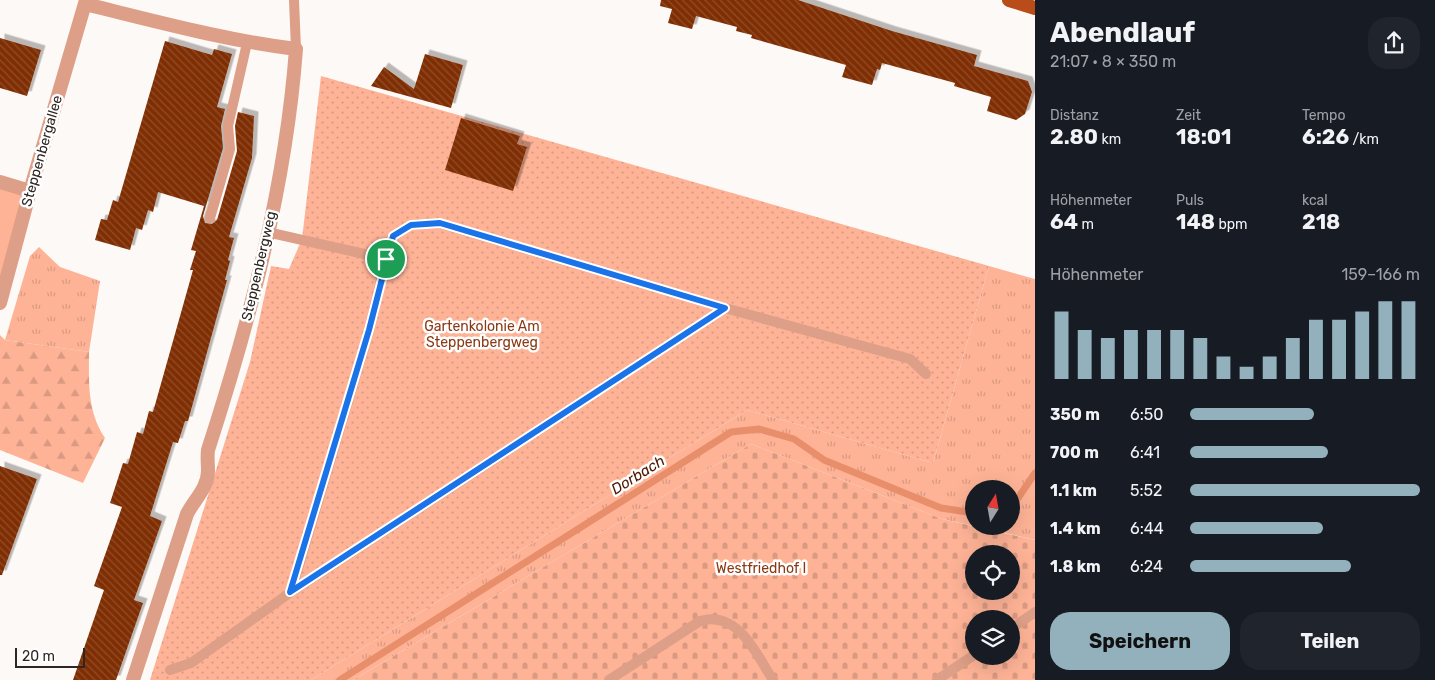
<!DOCTYPE html>
<html lang="de">
<meta charset="utf-8">
<style>
body{margin:0;font-family:Rubik,sans-serif;background:#20242c;color:#f1f3f6;height:100vh;display:flex;flex-direction:column;font-size:19px;white-space:nowrap}
*{box-sizing:border-box;margin:0}
p{font-size:16px;color:#9ea1a6}
.icon{flex:none;width:28px;height:28px;fill:none;stroke:currentColor;stroke-width:2;stroke-linecap:round;stroke-linejoin:round}
.map{position:relative;flex:1;overflow:hidden}
.details{display:flex;flex-direction:column;background:#171b24;width:400px}
.details>*{flex:none}
.needle{width:32px;rotate:11deg}
.buttons{position:absolute;left:965px;top:480px;display:grid;gap:10px}
.buttons a{display:grid;place-items:center;width:55px;height:55px;border-radius:50%;background:#171b24;box-shadow:0 5px 20px #0002;font-size:25px}
.scale{position:absolute;left:15px;bottom:12px;width:70px;box-sizing:border-box;padding-left:5px;border:2px solid #2e2622;border-top:0;font-size:14px;line-height:18px;white-space:nowrap;color:#2e2622;-webkit-text-stroke:4px #fff;paint-order:stroke}
.pin{position:absolute;display:grid;place-items:center;width:42px;height:42px;color:#fff;margin:-21px;border:2px solid #fff;border-radius:50%;box-shadow:0 1px 5px #0007}
.round{display:grid;place-items:center;flex:none;width:52px;height:52px;border-radius:20px;background:#20242c}
.overview{display:flex;align-items:center;justify-content:space-between;height:85px;padding:0 15px}
h1{font-size:28px;font-weight:700;line-height:38px}
.metrics{display:grid;grid-template-columns:repeat(3,1fr);gap:8px;height:85px;padding:5px 15px}
.metrics div{display:grid;align-content:center}
.metrics b{font-size:21px;font-weight:700}
.metrics small{font-size:14px;font-weight:400}
.metrics p{font-size:14px}
.chart{height:140px;padding:10px 15px}
.chart p{display:flex;justify-content:space-between}
.chart svg{width:100%;height:90px;margin-top:5px;stroke:#92b1bc;stroke-width:6}
.primary-button{display:flex;gap:10px;margin-top:auto;padding:10px 15px}
.primary-button a{flex:1;height:58px;border-radius:20px;background:#92b1bc;color:#111;font-size:20px;font-weight:700;line-height:58px;text-align:center}
.primary-button a+a{background:#20242c;color:#f1f3f6}
ul{padding:0 15px;list-style:none;font-size:16px}
li{display:grid;grid-template-columns:80px 60px 1fr;align-items:center;height:38px}
li i{height:12px;border-radius:6px;background:#92b1bc}
main{display:flex;flex:1;min-height:0}
.map>svg:first-child{display:block}
.grass{fill:url(#grass-tufts)}
.forest{fill:url(#forest-firs)}
.cemetery{fill:url(#cemetery-stones);fill-rule:evenodd}
.park{fill:#feb396}
.garden{fill:url(#garden-dots)}
.lines{fill:none;stroke-linecap:round;stroke-linejoin:round}
.stream{stroke:#e88e6a;stroke-width:7}
.building{fill:url(#building-back-hatch);filter:url(#shadow)}
.service{stroke:#dd9f87;stroke-width:10}
.minor{stroke:#dd9f87;stroke-width:14}
.primary{stroke:#b94c18;stroke-width:14}
.route-casing{stroke:#fff;stroke-width:10}
.route{stroke:#1a73e8;stroke-width:6}
.labels{text-anchor:middle;dominant-baseline:central;stroke-width:5;stroke-linejoin:round;paint-order:stroke}
.street-label{font-size:14px;fill:#2e2622;stroke:#fff}
.park-label{font-size:14px;fill:#8a3914;stroke:#fff}
.water-label{font-size:15px;font-style:italic;fill:#511900;stroke:#fff}
</style>
<main>
<div class="map">
<svg width="1035" height="680" viewBox="0 0 1035 680">
<defs>
<pattern id="grass-tufts" width="24" height="20" patternUnits="userSpaceOnUse" patternTransform="scale(1.25)"><rect width="24" height="20" fill="#feb396"/><path d="M3 7l-1-3M5 7V3M7 7l1-3M15 17l-1-3M17 17v-4M19 17l1-3" fill="none" stroke="#da9a81"/></pattern>
<pattern id="forest-firs" width="22" height="20" patternUnits="userSpaceOnUse" patternTransform="scale(1.25)"><rect width="22" height="20" fill="#feb396"/><path d="M5 1l3.5 6h-7zM16 11l3.5 6h-7z" fill="#da9a81"/></pattern>
<pattern id="cemetery-stones" width="16" height="16" patternUnits="userSpaceOnUse" patternTransform="scale(1.25)"><rect width="16" height="16" fill="#feb396"/><path d="M2 7V4a2 2 0 0 1 4 0v3zM10 15v-3a2 2 0 0 1 4 0v3z" fill="#da9a81"/></pattern>
<pattern id="garden-dots" width="8" height="8" patternUnits="userSpaceOnUse" patternTransform="scale(1.25)"><rect width="8" height="8" fill="#feb396"/><path d="M2 2h.1M6 6h.1" fill="none" stroke="#da9a81" stroke-width="1.8" stroke-linecap="round"/></pattern>
<pattern id="building-back-hatch" width="6" height="6" patternUnits="userSpaceOnUse" patternTransform="scale(1.25)"><rect width="6" height="6" fill="#802f06"/><path d="M-1 5l2 2M0 0l6 6M5-1l2 2" fill="none" stroke="#8d4c2b"/></pattern>
<filter id="shadow"><feDropShadow dx="4.5" dy="-4.5" stdDeviation="0" flood-color="#0004"/></filter>
</defs>
<rect width="100%" height="100%" fill="#fdf9f7"/>
<path class="grass" d="M39,247l21,20 40,14 -11,71 -84,-12 25,-84z
M989,266l46,13v261l-59,-14h35v-37h-37v37l-32,-7 -191,-75 -398,236h-42l436,-270 186,53z"/>
<path class="forest" d="M0,335l5,5 84,12c0,31 -2,59 16,86l-22,45 -83,-33z"/>
<path class="cemetery" d="M751,444l191,75 93,21v140h-682zM974,554h37v37h-37zM974,619h37v37h-37z"/>
<path class="park" d="M0,182l30,9 -30,112z"/>
<path class="garden" d="M321,76l668,190 -56,197 -186,-53 -436,270h-161l100,-318 21,-96 18,3 13,-30z"/>
<g class="lines">
<path class="stream" d="M1011,503l7,-5 17,-25
M340,680l391,-248 28,-3 35,10 30,21 117,48 33,5"/>
</g>
<path class="building" d="M661,0h137l94,31 85,24 -3,11 54,15 4,11 -7,22 -9,6 -29,-9 4,-14 -37,-11 1,-3 -73,-20 -2,7 -3,-1 -5,16 -30,-8 4,-12 -95,-27 1,-3 -16,-4 1,-4 -41,-11 -4,13 -24,-6 4,-14 -12,-3z
M0,38l41,12 -14,46 -27,-8z
M165,41l47,14 2,-6 18,5 -15,53 8,2 -4,17 2,22 -20,68 2,7 7,1 5,-4 20,-69 -2,-25 3,-14 16,4 -2,42 -23,79 5,1 -6,22 2,1 -5,19h2l-39,141h-3l-7,22 -5,-1 -23,74 12,5 -28,79 9,3 -27,77h-43l31,-90 -10,-4 28,-79 -12,-4 13,-40 5,1 9,-32 6,2 6,-23 4,1 40,-142h-3l6,-19 -5,-1 13,-44 -46,-14 -5,20 -5,-2 -6,20 -6,-2 -6,22 -35,-10 6,-21 6,1 6,-20 5,2z
M425,54l38,11 -12,43 -80,-22 13,-19 30,22z
M461,118l59,18 -3,8 10,3 -14,44 -68,-21z
M0,466l37,13 -35,96h-2z"/>
<g class="lines">
<path class="service" d="M294,0l2,49
M210,218l20,-69 -2,-23 19,-83
M267,232l119,27 7,-23 18,-11 28,-2 286,85 185,51 16,15
M291,592l434,-284
M1011,629l24,-17
M170,670l21,-7 100,-71 78,-261 17,-72
M609,680l91,-59c39,-11 56,33 73,59
M937,680l37,-25"/>
<path class="minor" d="M85,4c70,17 139,36 211,45 -10,136 -46,271 -88,401 -1,8 0,13 0,21 0,17 -14,29 -21,43l-54,166
M0,182l30,9
M0,303l30,-112 56,-191"/>
<path class="primary" d="M1009,0l26,8"/>
</g>
<g class="lines">
<defs>
<path id="route" d="M440,223l285,85 -435,284 79,-262 24,-94 18,-11z"/>
</defs>
<use href="#route" class="route-casing"/>
<use href="#route" class="route"/>
</g>
<g class="labels">
<g class="street-label">
<text transform="translate(42 151) rotate(-74)">Steppenbergallee</text>
<text transform="translate(259 266) rotate(-77)">Steppenbergweg</text>
</g>
<g class="park-label">
<text x="482" y="326">Gartenkolonie Am<tspan x="482" dy="16">Steppenbergweg</tspan></text>
<text x="761" y="568">Westfriedhof I</text>
</g>
<g class="water-label">
<text transform="translate(638 475) rotate(-32)">Dorbach</text>
</g>
</g>
</svg>
<div class="buttons">
<a><svg class="needle" viewBox="-14 -14 28 28"><path d="M0-13l5 13h-10z" fill="#e53935"/><path d="M0 13l5-13h-10z" fill="#9ea1a6"/></svg></a>
<a><svg class="icon" aria-label="locate" viewBox="0 0 24 24"><circle cx="12" cy="12" r="6"/><path d="M12 2v4M12 18v4M2 12h4M18 12h4"/></svg></a>
<a><svg class="icon" aria-label="layers" viewBox="0 0 24 24"><path d="M12 4l9 5-9 5-9-5zM3 14l9 5 9-5"/></svg></a>
</div>
<div class="scale">20 m</div>
<div class="pin" style="left:386px;top:259px;background:#1e9e55"><svg class="icon" aria-label="arrive" viewBox="0 0 24 24"><path d="M6 21V4h12l-3 4 3 4H6"/></svg></div>
</div>
<section class="details">
<div class="overview"><div><h1>Abendlauf</h1><p>21:07 · 8 × 350 m</p></div><a class="round"><svg class="icon" aria-label="share" viewBox="0 0 24 24"><path d="M12 15V3M7 8l5-5 5 5M5 13v7h14v-7"/></svg></a></div>
<div class="metrics">
<div><p>Distanz</p><b>2.80<small> km</small></b></div>
<div><p>Zeit</p><b>18:01</b></div>
<div><p>Tempo</p><b>6:26<small> /km</small></b></div>
</div>
<div class="metrics">
<div><p>Höhenmeter</p><b>64<small> m</small></b></div>
<div><p>Puls</p><b>148<small> bpm</small></b></div>
<div><p>kcal</p><b>218</b></div>
</div>
<div class="chart"><p><span>Höhenmeter</span>159–166 m</p>
<svg viewBox="0 0 160 44" preserveAspectRatio="none"><path d="M5 44V11M15 44V20M25 44V24M35 44V20M45 44V20M55 44V20M65 44V24M75 44V33M85 44V38M95 44V33M105 44V24M115 44V15M125 44V15M135 44V11M145 44V6M155 44V6"/></svg>
</div>
<ul>
<li><b>350 m</b>6:50<i style="width:54%"></i></li>
<li><b>700 m</b>6:41<i style="width:60%"></i></li>
<li><b>1.1 km</b>5:52<i style="width:100%"></i></li>
<li><b>1.4 km</b>6:44<i style="width:58%"></i></li>
<li><b>1.8 km</b>6:24<i style="width:70%"></i></li>
</ul>
<div class="primary-button"><a>Speichern</a><a>Teilen</a></div>
</section>
</main>
